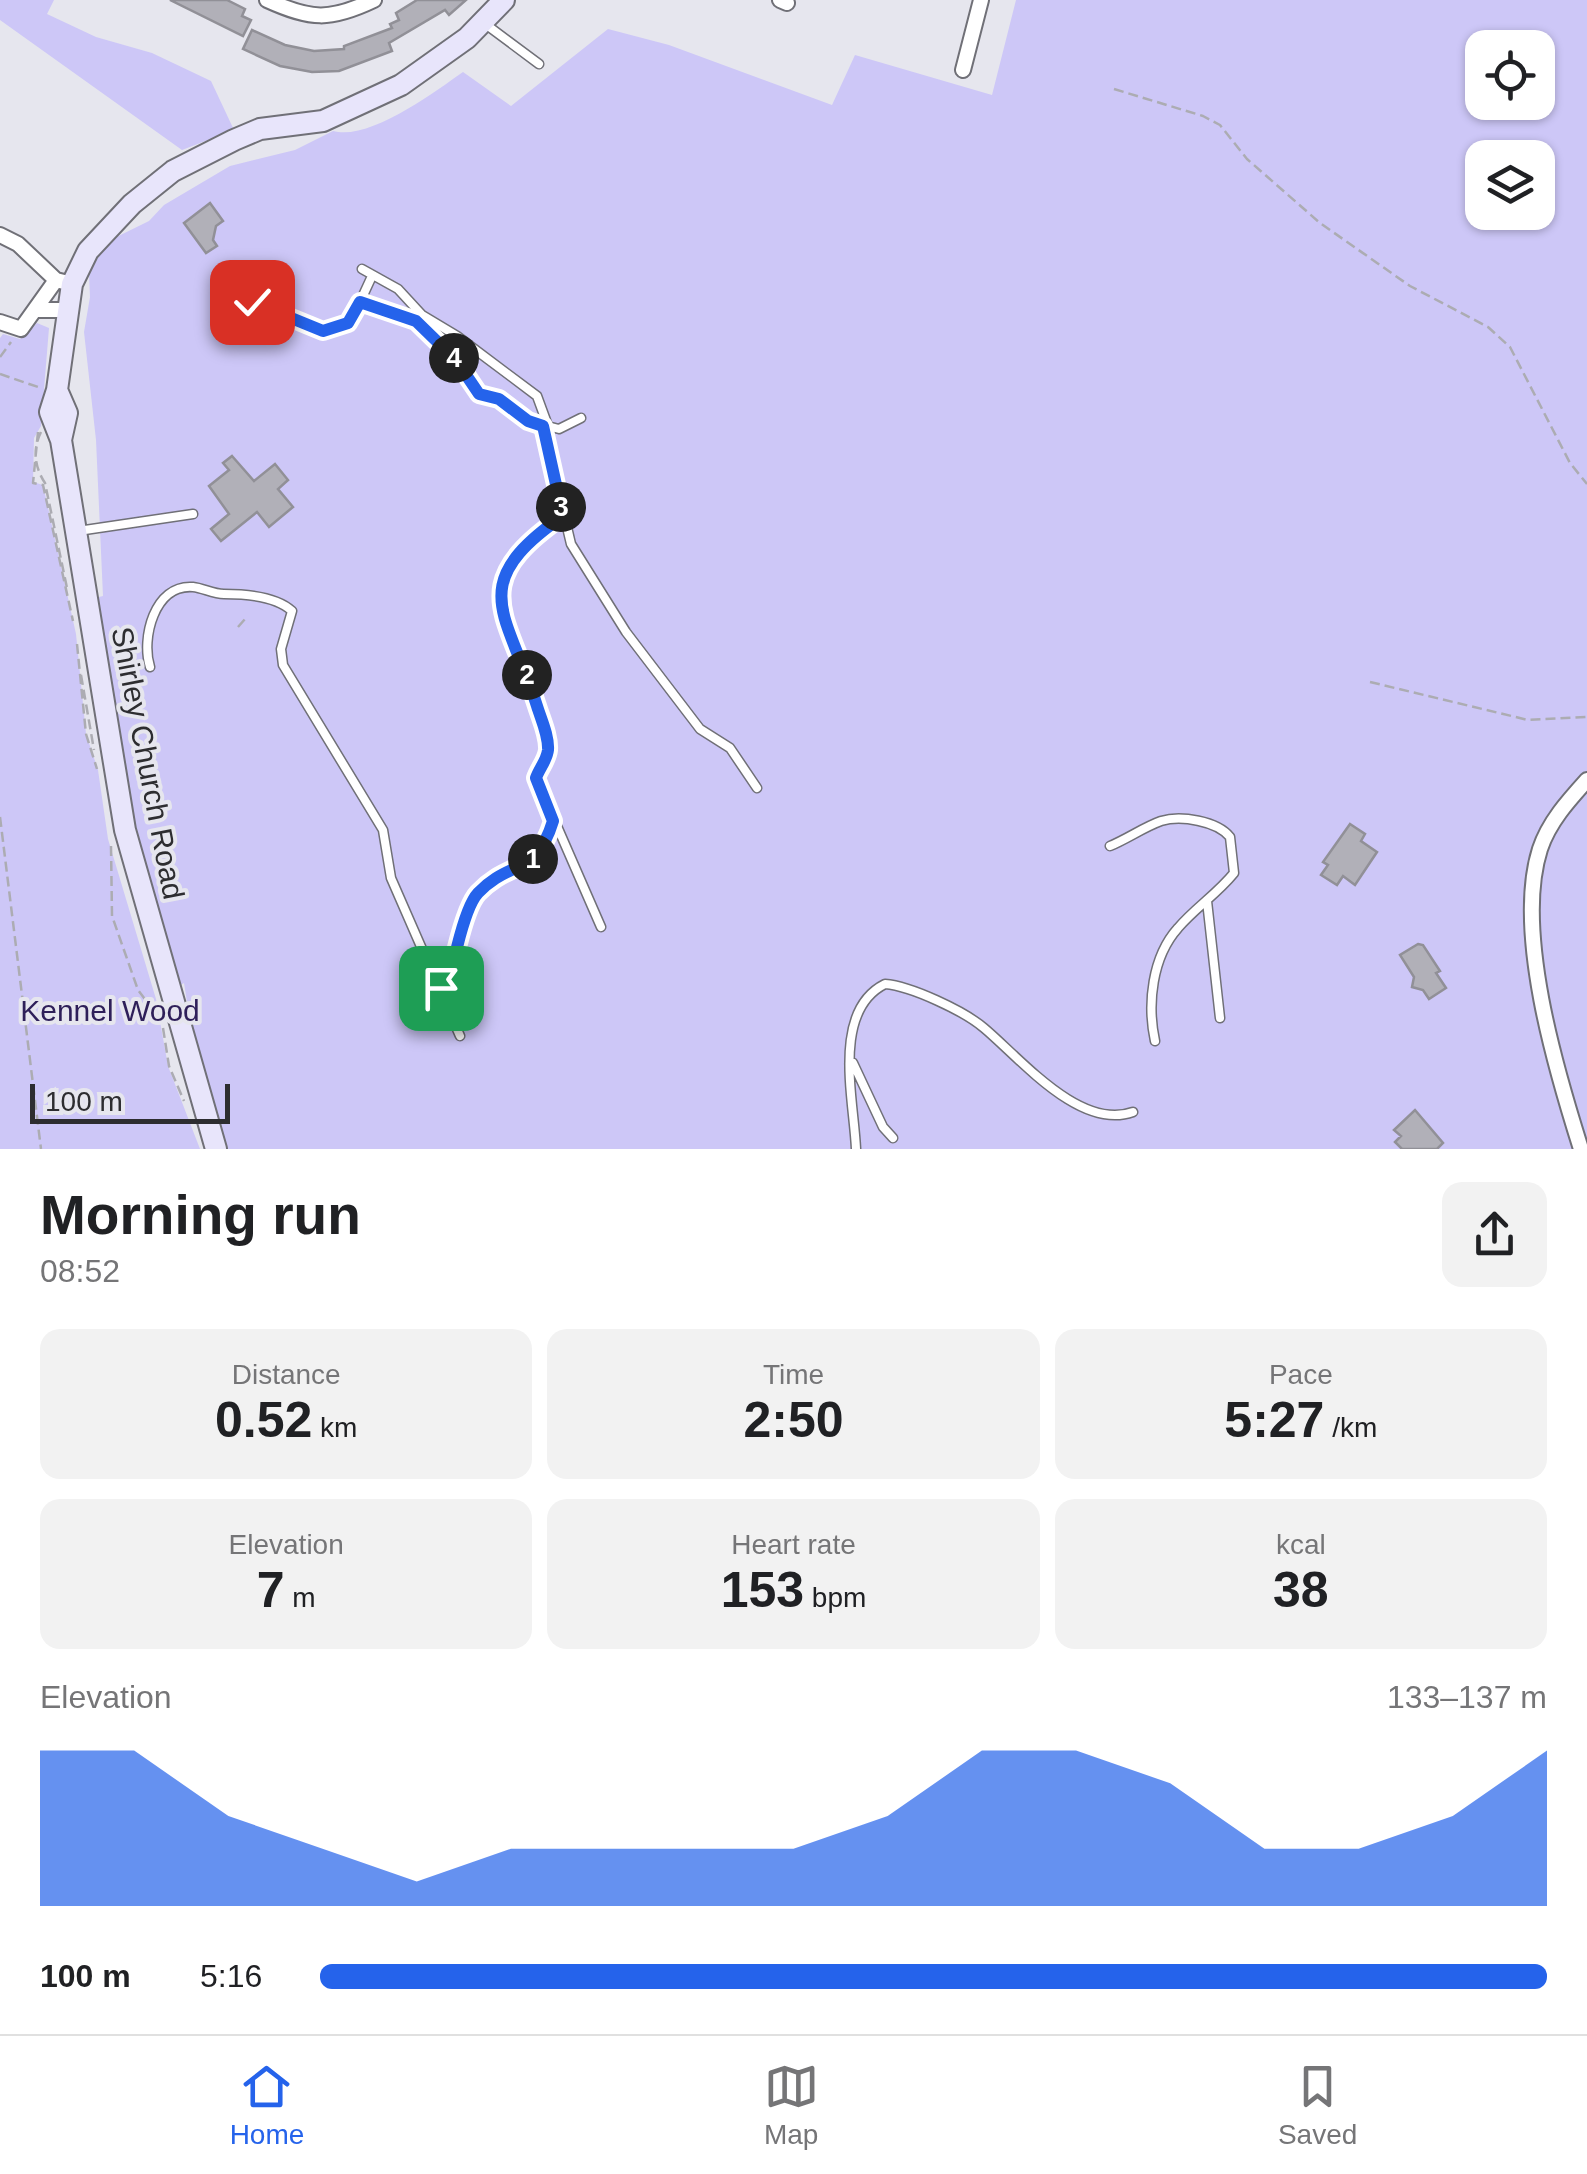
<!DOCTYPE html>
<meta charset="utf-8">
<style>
body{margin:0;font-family:Arial,sans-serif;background:#f2f2f2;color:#202124;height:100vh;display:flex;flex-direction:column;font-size:38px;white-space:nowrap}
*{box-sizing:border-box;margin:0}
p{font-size:32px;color:#757577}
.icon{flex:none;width:55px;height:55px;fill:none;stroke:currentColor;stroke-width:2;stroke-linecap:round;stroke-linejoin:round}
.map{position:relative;height:1149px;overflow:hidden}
.details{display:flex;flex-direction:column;background:#fff;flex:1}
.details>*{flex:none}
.fabs{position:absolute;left:1465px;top:30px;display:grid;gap:20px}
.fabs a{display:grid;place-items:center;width:90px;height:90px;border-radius:20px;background:#fff;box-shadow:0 2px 8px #0004;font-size:50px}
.scale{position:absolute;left:30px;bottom:25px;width:200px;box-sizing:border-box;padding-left:10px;border:5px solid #2d2d30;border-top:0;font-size:28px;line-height:35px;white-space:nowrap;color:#2d2d30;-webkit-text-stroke:8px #e6e6ee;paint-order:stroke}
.pin{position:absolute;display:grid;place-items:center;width:85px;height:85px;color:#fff;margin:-42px;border-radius:20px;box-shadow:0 5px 15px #0006}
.km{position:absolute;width:50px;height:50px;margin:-25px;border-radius:50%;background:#222;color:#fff;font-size:28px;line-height:50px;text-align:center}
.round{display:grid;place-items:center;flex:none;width:105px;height:105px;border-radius:20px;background:#f2f2f2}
.overview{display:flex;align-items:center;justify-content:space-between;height:170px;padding:0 40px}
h1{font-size:55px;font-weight:700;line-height:75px}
.figures{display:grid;grid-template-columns:repeat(3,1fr);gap:15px;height:170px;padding:10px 40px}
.figures div{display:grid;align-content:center;border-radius:20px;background:#f2f2f2;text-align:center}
.figures b{font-size:50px;font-weight:700}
.figures small{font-size:28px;font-weight:400}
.figures p{font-size:28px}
.chart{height:280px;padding:20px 40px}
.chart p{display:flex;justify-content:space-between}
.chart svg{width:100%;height:180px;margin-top:10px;fill:#2563eb;opacity:.7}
ul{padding:0 40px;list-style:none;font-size:32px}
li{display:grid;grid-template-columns:160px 120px 1fr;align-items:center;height:75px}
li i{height:25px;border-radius:12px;background:#2563eb}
.tabs{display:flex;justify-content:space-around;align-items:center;height:140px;border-top:2px solid #e0e0e0;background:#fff;font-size:28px;color:#757577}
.tabs a{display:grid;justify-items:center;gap:5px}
.tabs .selected{color:#2563eb}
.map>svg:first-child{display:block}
.green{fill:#cdc7f7;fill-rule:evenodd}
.building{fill:#b1b0b8;stroke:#919097;stroke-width:2.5}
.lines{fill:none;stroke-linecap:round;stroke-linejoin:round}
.lane-casing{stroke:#707077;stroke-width:11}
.street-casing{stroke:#707077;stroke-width:18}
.secondary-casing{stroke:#707077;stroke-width:24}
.path{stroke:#acacb2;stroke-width:2.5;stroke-dasharray:10 5;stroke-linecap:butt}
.lane{stroke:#fff;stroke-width:8}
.street{stroke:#fff;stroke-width:14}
.secondary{stroke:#e8e5fb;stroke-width:20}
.route-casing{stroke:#fff;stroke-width:20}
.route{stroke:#2563eb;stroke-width:12}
.labels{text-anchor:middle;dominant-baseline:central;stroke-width:8;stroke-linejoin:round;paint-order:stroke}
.street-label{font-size:30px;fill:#2d2d30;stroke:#e6e6ee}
.park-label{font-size:30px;fill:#2e1f59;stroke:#e6e6ee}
</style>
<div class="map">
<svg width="1587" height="1149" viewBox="0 0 1587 1149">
<rect width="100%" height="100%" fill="#e6e6ee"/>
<path class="green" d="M0,0h54l-7,14 49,23 56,16 59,28 23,49 -52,20 -182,-130z
M1016,0h571v1149h-1369l-36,-141 5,-6 -3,-19 -10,6 -49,-188 -34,-202 12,-3 -7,-156 -12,-108 6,-35 -2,-46 61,-30 15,-16 66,-39 65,-16 38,-19c36,10 100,-38 130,-59l48,34 97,-77 61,16 163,60 23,-50 137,40zM1482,48h56v54h-56zM1482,158h56v54h-56z
M37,323l12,5 -8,98 -7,12 -1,44 10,3 33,149 10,100 12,36 10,69 48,160 12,67 32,83h-200v-811l3,-4 17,5z"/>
<path class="building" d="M170,0h57l18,9 -3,7 9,4 -8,16z
M417,0h49l-17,15 -4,-5 -56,33 3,8 -53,20 -27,1 -32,-6 -37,-17 9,-19 33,15 29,6 30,-2v-3l48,-18 -2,-4 9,-4 -3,-7z
M210,203l13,18 -7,5 -3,14 4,6 -11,7 -22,-30z
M232,456l22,25 21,-17 13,16 -10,9 15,18 -24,20 -12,-15 -36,29 -10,-12 18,-15 -20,-28 20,-16 -6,-7z
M1350,824l15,10 -4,7 16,11 -22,33 -12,-9 -6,9 -16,-10 7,-10 -5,-3z
M1418,944l5,1 17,26 -4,2 10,15 -17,11 -6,-9 -11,-3 2,-10 -14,-22z
M1415,1110l28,33 -6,6h-35l-7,-7 6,-6 -7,-6z"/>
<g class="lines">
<defs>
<path id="lane" d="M484,23l55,41
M362,269l36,20 24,26 35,21 80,60 11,30
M252,302l71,29 25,-8 12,-21 56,19 40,39 23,34 20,5 29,22 31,8 22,-11
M360,302l12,-26
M543,426l28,118 55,88 74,97 30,19 27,40
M563,517c-99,67 -56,95 -27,187 5,14 13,31 12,46 -1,9 -9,19 -12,28l65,149
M78,531l115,-17
M150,667c-9,-28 4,-83 43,-80 10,1 20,7 31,7 21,0 52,2 68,17l-11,38 2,16 100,165 8,48 69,158
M1110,846c17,-7 34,-19 51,-25 20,-6 56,0 69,16l4,36c-17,21 -39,35 -56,55 -26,29 -31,76 -23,113
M1207,901l13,117
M447,1000c1,-21 17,-89 29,-105 28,-35 60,-15 77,-73
M853,1063l30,64 10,11
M856,1149c-2,-49 -25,-138 29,-165 26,2 79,27 99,44 37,31 96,103 149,84"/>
<path id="street" d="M267,0c44,20 63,21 107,0
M780,0l7,3
M963,70l18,-70
M0,235l18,9 38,36
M35,310h33
M0,322l21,7 35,-49 16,4
M1581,1149c-25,-79 -67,-219 -41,-300 9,-27 28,-48 47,-69"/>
<path id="secondary" d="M57,390l10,23 -6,27
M216,1149l-91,-319 -64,-390 -11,-28 7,-22 15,-106 16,-33 44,-47 41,-33 61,-31 26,-11 63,-8 78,-36 66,-47 37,-38"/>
</defs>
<use href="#lane" class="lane-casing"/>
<use href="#street" class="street-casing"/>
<use href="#secondary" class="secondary-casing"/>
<path class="path" d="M1114,89l89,27 17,9 27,34 73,64 90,63 78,41 22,20 60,116 17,21
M272,334l2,-10
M0,357l11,-15
M0,374l41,14
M38,432l-5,51 10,2 30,136
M41,432c-9,18 -6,36 4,51l22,105
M238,627l7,-8
M77,644l9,90 11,35
M81,675l13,75
M1370,682l158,38 59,-3
M0,817l41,332
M111,846l1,70 26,74 23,30
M163,1028l6,38 15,35"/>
<use href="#lane" class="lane"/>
<use href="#street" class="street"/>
<use href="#secondary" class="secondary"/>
</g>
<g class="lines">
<defs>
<path id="route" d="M252,302l71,29 25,-8 12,-21 56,19 40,39 23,34 20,5 29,22 15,5 20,90c-100,69 -55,97 -26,190 4,13 12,30 11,44 -1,10 -9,19 -12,28l17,43c-17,56 -43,38 -75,72 -15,16 -30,89 -31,112l-6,-17"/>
</defs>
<use href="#route" class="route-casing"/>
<use href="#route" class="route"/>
</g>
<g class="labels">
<g class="street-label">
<text transform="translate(148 763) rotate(79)">Shirley Church Road</text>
</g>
<g class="park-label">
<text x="110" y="1010">Kennel Wood</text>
</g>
</g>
</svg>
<div class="fabs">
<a><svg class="icon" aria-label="locate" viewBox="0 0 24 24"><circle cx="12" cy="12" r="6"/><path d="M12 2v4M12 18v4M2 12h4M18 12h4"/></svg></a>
<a><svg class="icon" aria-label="layers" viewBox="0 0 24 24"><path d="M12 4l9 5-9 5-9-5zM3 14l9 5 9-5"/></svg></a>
</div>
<div class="scale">100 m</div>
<div class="pin" style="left:441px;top:988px;background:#1e9e55"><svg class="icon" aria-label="arrive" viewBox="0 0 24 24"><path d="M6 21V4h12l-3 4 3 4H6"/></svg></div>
<div class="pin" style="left:252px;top:302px;background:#d93025"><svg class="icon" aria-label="check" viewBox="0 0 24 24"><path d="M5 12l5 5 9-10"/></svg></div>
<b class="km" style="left:533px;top:859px">1</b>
<b class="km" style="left:527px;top:675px">2</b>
<b class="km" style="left:561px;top:507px">3</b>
<b class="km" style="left:454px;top:358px">4</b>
</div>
<section class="details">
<div class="overview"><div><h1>Morning run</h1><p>08:52</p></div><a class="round"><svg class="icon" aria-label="share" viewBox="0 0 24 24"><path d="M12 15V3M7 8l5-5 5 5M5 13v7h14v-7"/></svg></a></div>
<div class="figures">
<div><p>Distance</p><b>0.52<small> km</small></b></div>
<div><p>Time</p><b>2:50</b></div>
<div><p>Pace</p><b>5:27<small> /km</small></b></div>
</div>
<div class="figures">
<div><p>Elevation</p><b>7<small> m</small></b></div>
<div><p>Heart rate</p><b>153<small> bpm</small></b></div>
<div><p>kcal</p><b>38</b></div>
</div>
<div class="chart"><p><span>Elevation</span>133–137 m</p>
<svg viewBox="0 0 160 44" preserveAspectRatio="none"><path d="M0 44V6L10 6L20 22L30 30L40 38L50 30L60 30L70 30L80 30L90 22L100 6L110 6L120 14L130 30L140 30L150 22L160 6V44z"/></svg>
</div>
<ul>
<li><b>100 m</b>5:16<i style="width:100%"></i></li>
</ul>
</section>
<nav class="tabs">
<a class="selected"><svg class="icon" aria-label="home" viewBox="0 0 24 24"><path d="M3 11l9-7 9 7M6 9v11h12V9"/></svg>Home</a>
<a><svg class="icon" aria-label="map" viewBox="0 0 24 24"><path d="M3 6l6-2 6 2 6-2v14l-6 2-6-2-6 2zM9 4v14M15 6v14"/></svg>Map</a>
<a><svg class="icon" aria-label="saved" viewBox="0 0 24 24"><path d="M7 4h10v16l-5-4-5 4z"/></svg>Saved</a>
</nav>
